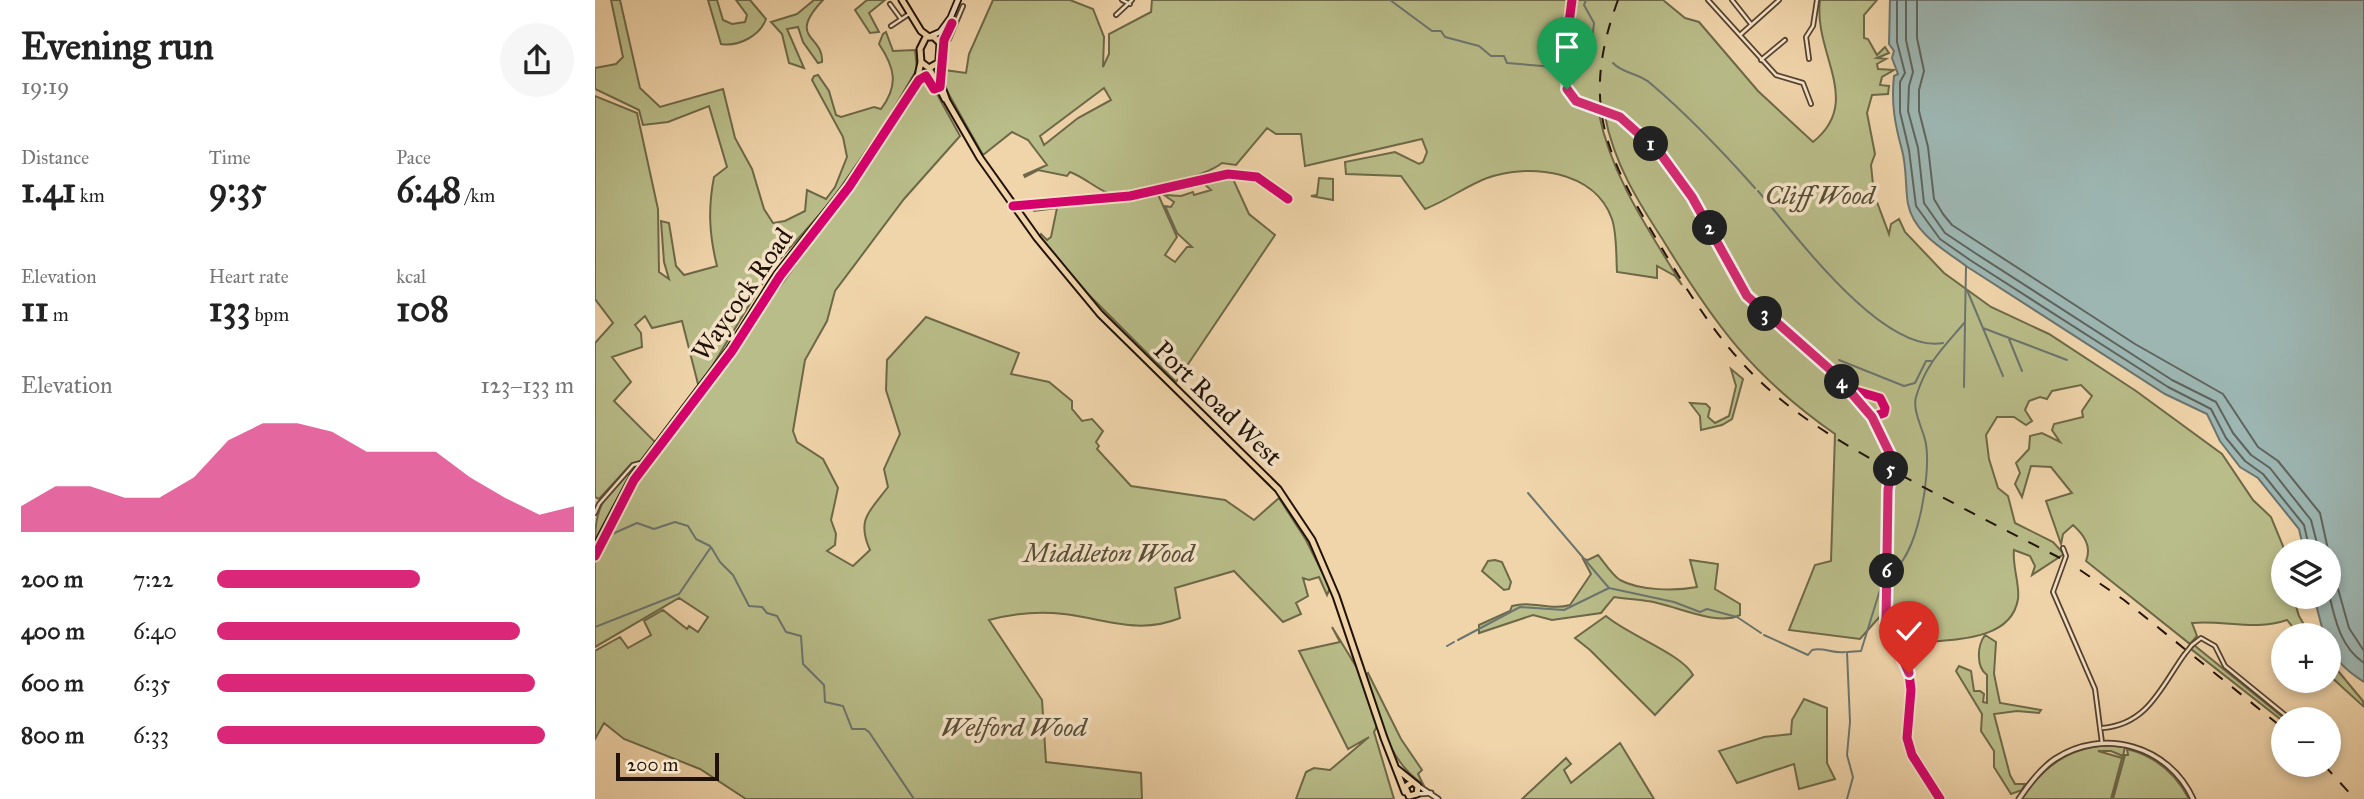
<!DOCTYPE html>
<meta charset="utf-8">
<style>
body{margin:0;font-family:"IM FELL Great Primer",serif;background:#f6f6f6;color:#222;height:100vh;display:flex;flex-direction:column;font-size:26px;white-space:nowrap}
*{box-sizing:border-box;margin:0}
p{font-size:23px;color:#767676}
.icon{flex:none;width:38px;height:38px;fill:none;stroke:currentColor;stroke-width:2;stroke-linecap:round;stroke-linejoin:round}
.map{position:relative;flex:1;overflow:hidden}
.panel{display:flex;flex-direction:column;background:#fff;width:595px}
.panel>*{flex:none}
.buttons{position:absolute;left:1676px;top:539px;display:grid;gap:14px}
.buttons a{display:grid;place-items:center;width:70px;height:70px;border-radius:50%;background:#fff;box-shadow:0 4px 10px #0003;font-size:35px}
.scale{position:absolute;left:21px;bottom:18px;width:103px;box-sizing:border-box;padding-left:7px;border:4px solid #211208;border-top:0;font-size:19px;line-height:24px;white-space:nowrap;color:#211208;-webkit-text-stroke:5px #f5e3c8;paint-order:stroke}
.pin{position:absolute;display:grid;place-items:center;width:60px;height:60px;color:#fff;margin:-72px -30px;border-radius:50% 50% 50% 0;rotate:-45deg;box-shadow:0 0 7px #0007}
.pin .icon{rotate:45deg}
.km{position:absolute;width:35px;height:35px;margin:-18px;border-radius:50%;background:#222;color:#fff;font-size:19px;line-height:35px;text-align:center}
.round{display:grid;place-items:center;flex:none;width:74px;height:74px;border-radius:37px;background:#f6f6f6}
.headline{display:flex;align-items:center;justify-content:space-between;height:119px;padding:0 21px}
h1{font-size:38px;font-weight:800;line-height:52px}
.stats{display:grid;grid-template-columns:repeat(3,1fr);gap:10px;height:119px;padding:7px 21px}
.stats div{display:grid;align-content:center}
.stats b{font-size:35px;font-weight:800}
.stats small{font-size:19px;font-weight:400}
.stats p{font-size:19px}
.chart{height:196px;padding:14px 21px}
.chart p{display:flex;justify-content:space-between}
.chart svg{width:100%;height:126px;margin-top:7px;fill:#db2777;opacity:.7}
ul{padding:0 21px;list-style:none;font-size:23px}
li{display:grid;grid-template-columns:112px 84px 1fr;align-items:center;height:52px}
li i{height:18px;border-radius:9px;background:#db2777}
main{display:flex;flex:1;min-height:0}
.map>svg:first-child{display:block}
.green{fill:#b9bd89;stroke:#6d6848;stroke-width:2;fill-rule:evenodd}
.water{fill:#9db6b2;stroke:#6b746e;stroke-width:2}
.lines{fill:none;stroke-linecap:round;stroke-linejoin:round}
.shore{stroke:#5f645d;stroke-width:2}
.stream{stroke:#6b746e;stroke-width:2}
.minor-casing{stroke:#554230;stroke-width:6}
.tertiary-casing{stroke:#554230;stroke-width:7}
.secondary-casing{stroke:#211208;stroke-width:8}
.primary-casing{stroke:#211208;stroke-width:9}
.minor{stroke:#f5e3c8;stroke-width:2.5}
.tertiary{stroke:#f5e3c8;stroke-width:3.5}
.secondary{stroke:#f5e3c8;stroke-width:4.5}
.primary{stroke:#f0d4aa;stroke-width:5}
.rail{stroke:#211208;stroke-width:2;stroke-dasharray:12 12;stroke-linecap:butt}
.minor-bridge-casing{stroke:#554230;stroke-width:6;stroke-linecap:butt}
.minor-bridge{stroke:#f5e3c8;stroke-width:2.5}
.cycleway-casing{stroke:#f5e3c8;stroke-width:13}
.cycleway{stroke:#d6006c;stroke-width:9}
.route-casing{stroke:#fff;stroke-width:14}
.route{stroke:#db2777;stroke-width:9}
.labels{text-anchor:middle;dominant-baseline:central;stroke-width:7;stroke-linejoin:round;paint-order:stroke}
.park-label{font-size:26px;font-style:italic;fill:#564e35;stroke:#f5e3c8}
.street-label{font-size:26px;fill:#211208;stroke:#f5e3c8}
</style>
<main>
<section class="panel">
<div class="headline"><div><h1>Evening run</h1><p>19:19</p></div><a class="round"><svg class="icon" aria-label="share" viewBox="0 0 24 24"><path d="M12 15V3M7 8l5-5 5 5M5 13v7h14v-7"/></svg></a></div>
<div class="stats">
<div><p>Distance</p><b>1.41<small> km</small></b></div>
<div><p>Time</p><b>9:35</b></div>
<div><p>Pace</p><b>6:48<small> /km</small></b></div>
</div>
<div class="stats">
<div><p>Elevation</p><b>11<small> m</small></b></div>
<div><p>Heart rate</p><b>133<small> bpm</small></b></div>
<div><p>kcal</p><b>108</b></div>
</div>
<div class="chart"><p><span>Elevation</span>123–133 m</p>
<svg viewBox="0 0 160 44" preserveAspectRatio="none"><path d="M0 44V35L10 28L20 28L30 32L40 32L50 25L60 12L70 6L80 6L90 9L100 16L110 16L120 16L130 25L140 32L150 38L160 35V44z"/></svg>
</div>
<ul>
<li><b>200 m</b>7:22<i style="width:57%"></i></li>
<li><b>400 m</b>6:40<i style="width:85%"></i></li>
<li><b>600 m</b>6:35<i style="width:89%"></i></li>
<li><b>800 m</b>6:33<i style="width:92%"></i></li>
</ul>
</section>
<div class="map">
<svg width="1769" height="799" viewBox="0 0 1769 799">
<rect width="100%" height="100%" fill="#f0d4aa"/>
<filter id="stains"><feTurbulence type="fractalNoise" baseFrequency=".00286" numOctaves="4"/><feColorMatrix values="0 0 0 0 .2 0 0 0 0 .09 0 0 0 0 .02 0 0 0 .5 -.17"/></filter>
<radialGradient id="worn" r=".72"><stop offset=".6" stop-color="#630" stop-opacity="0"/><stop offset="1" stop-color="#630" stop-opacity=".3"/></radialGradient>
<path class="green" d="M16,0h9l20,88 20,19 63,-18 12,49 17,31 12,40 9,14 12,-2 20,-10 2,-21 19,9 9,-12 12,-30 -4,-20 -31,-57 2,-4 4,-1 11,16 7,24 5,2 33,-10 7,2c18,-24 14,-41 -2,-65l4,-10 3,-2 7,19 22,-1 2,19 -33,56 -55,79 -58,65 -72,119 -17,-67 -30,7 -7,-12 -10,9 6,8 1,14 -30,10 19,25 -17,19 42,42 -13,17 -12,4 -32,35 -4,-2v-154l18,-20 -18,-24v-203l42,17 21,96 1,63 10,7 -5,-17 -3,-41 8,2 7,43 8,9 33,-9c-8,-32 -9,-58 -3,-89l13,-10 -18,-61 -41,16 -25,3 -4,-15 -44,-21v-21l21,-4 7,-7z
M113,0h9l6,20 9,4 13,-2 2,-7 -11,-15h14l16,19c-6,17 -28,28 -45,25z
M219,0h9c-37,39 1,35 -1,62l-4,1 -15,-21 -5,-15 -11,2 17,39 -15,-5 -7,-29 -11,-12 26,-8z
M272,0h18l-16,13 10,19 -9,1 -15,-23z
M398,0h77l23,9 11,28 -1,30 6,-13v-20l42,-22 1,-12h511l22,18 14,4 59,69 55,51c51,-41 0,-88 7,-142h57l-13,15v23l4,1 9,16 8,-8 4,6 -12,5 9,1 -9,5 1,5 16,1 -12,7 -2,8 9,1 -1,8 -16,1 -5,18 8,41 -4,11 3,29 15,40 2,-10 8,-5 6,13 39,41 47,34 58,27 87,57 86,63 31,46 18,17 14,34 -1,46h9l6,19 11,19h-11l-12,-15c-32,11 -62,0 -95,3l5,13 -7,8 -104,-83c6,-15 -2,-26 -13,-36l-10,9 -2,10 -15,-43 26,-8 -21,-26 -20,-1 -9,31 -7,-13 5,-11 -4,-10 13,-14 1,-13 12,-3 18,9 -8,-12 2,-6 29,-7 -1,-6 10,-15 -11,-11 -29,6 -5,8 -7,-2 -11,4 -4,9 7,11 -6,4 -12,-8h-17l-11,18 3,24 9,29 10,8 7,27 38,19 11,12 -32,21 3,-9 -5,-10 -16,-6c-2,16 6,34 4,49 -8,50 -86,38 -123,47l-9,-18 -3,-15 -23,26 -71,-9 26,-65 16,-4 4,-127c-83,-58 -120,-109 -172,-194 -26,-40 -49,-77 -58,-124l-6,-2c13,64 50,116 83,171l-7,-9 -18,-10v12l-40,-6c-1,-16 0,-38 -5,-53 -17,-49 -83,-56 -125,-41 -21,8 -41,23 -62,31l-24,-33 -55,-2 -1,-12 50,-10 24,12 4,-2 4,-10 -5,-13 -117,27 -4,-32h-25l-9,-6 -31,37 -14,-2c-16,13 -93,38 -114,30 -13,-5 -24,-16 -38,-21l-3,4 -29,-6 -13,7 -1,-2 23,-10 -19,-25 -16,-8 -29,23 -40,-71 1,-14 22,3 3,-19zM509,88l7,12 -33,18 -34,27 -4,-9z
M328,79l8,4 29,53 -56,63 -69,92 -8,30 -22,39 -12,71 4,11 26,17 15,29 -7,32 5,14 -1,11 -8,6 26,15 17,-16c-14,-31 0,-39 18,-63l-4,-18 16,-35 -14,-44 1,-30 39,-43 93,36 -8,21 38,8 23,19v8l10,12 10,-2 11,12 -7,11 3,4 -2,3 34,37 94,14 29,20 25,-22 27,42 24,48 -3,7 -8,-18 -10,3 -6,-2 5,18 -12,7 5,11 -18,8 -49,-51 -59,17 5,30c-41,17 -75,1 -116,-4 -26,-3 -50,-1 -75,6l53,80 4,62 95,11 1,26h-396l-46,-30 -76,-30 -20,-16 -9,16v-88l25,-14 8,11 23,-13 -7,-14 19,-11 24,19 2,-3 9,6 10,-15 -29,-19 -84,49v-87l9,-25 28,-51 70,-90 132,-182z
M724,178l14,1v21l-22,-4 6,-1z
M620,179h18l16,35 26,21 -99,147 -87,-87 -50,-58 2,-3 6,6 4,-3 6,-29 -23,3 -5,-6 81,-4 47,-9 20,45 -12,18 10,7 12,-15h5l-15,-14 -12,-27 6,1 3,-5 -10,-7 17,1 12,-4 1,3 17,-5 -9,-8z
M1136,369l12,10 -11,40 -10,6 -21,5 -1,-14 -10,-13 16,1 4,4 -2,9 7,6 14,-7 7,-30z
M40,466l3,1 -43,74c0,-41 14,-47 40,-75z
M1003,555c6,7 14,20 22,25 20,11 56,11 77,7l-7,-27 28,4 -3,25 25,15v11c-24,12 -67,-11 -93,-14 -11,-2 -22,-2 -33,-4l-13,16 -49,7 -19,-5 -54,18v-8l31,-14 2,-5c20,-6 38,5 58,-1l21,-31 -8,-15 5,1z
M900,560l7,2 9,20 -2,7 -5,1 -22,-19 6,-10z
M1011,616c22,19 76,38 87,59l-38,40 -65,-65 -15,-12z
M737,627l25,41 20,58 -3,6 20,67h-98l10,-27 8,-4 16,2 39,-33 -21,12 -49,-98 41,-9z
M1390,635l11,7 -2,32 6,29 41,7 -2,3 -22,-2 -23,3 16,61 5,9h10l-3,6 -11,4 -17,-27v-16l-13,-20 1,-17 -26,-43 3,-5 12,5 3,20h6l4,3 -1,8 4,1v-28c-11,-8 -10,-29 -2,-40z
M1599,645l91,74 -1,3 -93,-73z
M1734,660l34,41 1,6 -35,-32z
M773,673l33,66 21,31 -4,4 5,10c-37,-24 -44,-69 -57,-109z
M1209,699l23,9v55l8,16 -36,10 -5,-25 -57,19 -18,-32 45,-14 27,-3 1,-14z
M1025,743l34,56h-132l44,-41 5,6 -7,6 7,13z
M1515,745l15,2 -2,9 -12,-5h-13l24,7 -11,41h-90c23,-33 48,-52 89,-54z
M1532,749c28,7 49,25 62,50h-76l12,-44h3z"/>
<path class="water" d="M1295,0h474v682c-17,-11 -35,-25 -35,-47h-5l-10,-38h15v-46h-25l-5,-22 -41,-51 -18,-11 -20,-26 -13,-27 -42,-20 -199,-128c-21,-16 -52,-32 -58,-62 -3,-17 -1,-36 -6,-54 -7,-25 -11,-47 -8,-74l4,-2 -6,-16 2,-7 -5,-7z"/>
<g class="lines">
<path class="shore" d="M1302,0v42l8,31 -5,9v30l9,38 7,56 24,33 30,21 198,127 43,22 15,29 19,23 18,13 41,51 6,26
M1311,0v40l7,32 -4,14 -1,25 10,37 6,55 21,30 30,20 197,127 44,22 17,31 18,22 19,13 41,52 8,31
M1322,0v38l7,33 -5,19v21l9,36 6,52 9,15 9,11 29,19 154,100 88,50 35,53 20,14 42,52 9,41
M1734,576l9,13 11,39 15,23
M1734,594c6,26 12,54 35,69"/>
<path class="stream" d="M795,0l42,31h9l4,6 34,9 12,10h13l3,7 72,6 13,-9
M991,0l-2,5 10,18 -4,36
M1018,63c10,11 26,10 37,20 38,32 72,68 105,105
M1163,191c37,43 124,163 185,152
M1372,290l36,86
M1388,328l84,32
M1414,339l13,32
M1244,360l65,26 11,-3 11,-22h5
M1369,387l1,-65
M933,493l81,95
M8,538l34,-15 17,6 21,-7 13,4 8,13 14,7
M1294,573c29,-13 42,-99 37,-129 -2,-13 -14,-33 -10,-47 10,-34 28,-50 49,-75l1,-56
M0,627l84,-33 32,-47 9,15 13,13 16,31 13,1 5,6 10,3 9,16 15,4 2,28 21,21 1,17 18,4 9,23h13l4,3 45,67
M1169,635l44,20 4,-5c12,-3 21,4 33,2
M863,640l62,-33 44,3 45,-22 65,14 26,10 7,-3 30,8 24,16
M852,646l7,-4
M1252,799l6,-22 -6,-22 3,-33 -3,-70 14,-1 23,-74"/>
<defs>
<path id="minor" d="M527,0l8,4
M977,0l-8,60 3,29 9,12 44,16 40,37 32,43 51,94 94,85 35,41 12,-4 1,-5 -5,-10 -31,-9
M1113,0l68,75 27,8 8,21
M1137,0l19,24
M295,4l11,15
M521,15l16,-15
M296,26l18,-12
M1145,35l39,-35
M354,39l14,-33
M1214,59l-3,-22 7,-11 4,-26
M1166,60l24,-20
M420,206l115,-10 98,-22 29,3 31,22
M0,513l4,-9 34,-39 8,-2
M1468,548l3,8 -13,36 42,97 7,54
M1293,632l21,41 2,17 -4,48 5,17 28,44
M1597,645l9,-7 14,8 10,20 65,53
M1508,728c45,-4 58,-41 81,-73
M1734,754h1"/>
<path id="tertiary" d="M822,785l21,14
M822,794l14,-1
M1424,799c10,-15 21,-30 36,-40 49,-32 114,-13 138,40"/>
<path id="secondary" d="M336,36l9,-4 11,-15
M345,43l18,-43"/>
<path id="primary" d="M307,0l19,31 8,6
M343,63l-9,5 -8,-6 -1,-13 6,-12h8l6,6 -2,33 9,25 33,57 57,80 63,76 178,175 34,51 24,56 48,142 21,54
M334,68l16,31
M0,548l37,-70 97,-128 48,-76 69,-87 50,-74 22,-37 3,-14
M802,769l21,17 -1,8 -8,2 -4,-9 7,-5"/>
</defs>
<use href="#minor" class="minor-casing"/>
<use href="#tertiary" class="tertiary-casing"/>
<use href="#secondary" class="secondary-casing"/>
<use href="#primary" class="primary-casing"/>
<use href="#minor" class="minor"/>
<use href="#tertiary" class="tertiary"/>
<use href="#secondary" class="secondary"/>
<use href="#primary" class="primary"/>
<path class="rail" d="M1023,0c-35,95 -17,147 33,230 28,47 56,95 93,135 48,52 108,84 170,117 48,26 97,51 146,76
M1485,570l44,30 160,129
M1729,765l31,34"/>
<defs>
<path id="minor-bridge" d="M1589,655l8,-10"/>
</defs>
<use href="#minor-bridge" class="minor-bridge-casing"/>
<use href="#minor-bridge" class="minor-bridge"/>
<defs>
<path id="cycleway" d="M977,0l-8,60 3,29 9,12 44,16 40,37 32,43 51,94 94,85 35,41 12,-4 1,-5 -5,-10 -31,-9
M418,206l117,-10 98,-22 29,3 31,22
M1277,417l20,41 -4,32 -2,132 23,51 2,17 -4,48 5,17 28,44
M0,556l39,-76 98,-129 48,-75 69,-89 70,-107 7,-4 8,13 6,-2 4,-47 8,-17"/>
</defs>
<use href="#cycleway" class="cycleway-casing"/>
<use href="#cycleway" class="cycleway"/>
</g>
<g class="lines">
<defs>
<path id="route" d="M972,89l9,12 44,16 40,36 32,44 55,99 87,77 38,44 20,41 -4,32 -2,132 23,51"/>
</defs>
<use href="#route" class="route-casing"/>
<use href="#route" class="route"/>
</g>
<g class="labels">
<g class="park-label">
<text x="1225" y="195">Cliff Wood</text>
<text x="514" y="553">Middleton Wood</text>
<text x="419" y="727">Welford Wood</text>
</g>
<g class="street-label">
<text transform="translate(147 294) rotate(-55)">Waycock Road</text>
<text transform="translate(623 403) rotate(44)">Port Road West</text>
</g>
</g>
<rect width="100%" height="100%" filter="url(#stains)"/>
<rect width="100%" height="100%" fill="url(#worn)"/>
</svg>
<div class="buttons">
<a><svg class="icon" aria-label="layers" viewBox="0 0 24 24"><path d="M12 4l9 5-9 5-9-5zM3 14l9 5 9-5"/></svg></a>
<a>+</a>
<a>−</a>
</div>
<div class="scale">200 m</div>
<div class="pin" style="left:972px;top:89px;background:#1e9e55"><svg class="icon" aria-label="arrive" viewBox="0 0 24 24"><path d="M6 21V4h12l-3 4 3 4H6"/></svg></div>
<div class="pin" style="left:1314px;top:673px;background:#d93025"><svg class="icon" aria-label="check" viewBox="0 0 24 24"><path d="M5 12l5 5 9-10"/></svg></div>
<b class="km" style="left:1056px;top:144px">1</b>
<b class="km" style="left:1115px;top:228px">2</b>
<b class="km" style="left:1170px;top:314px">3</b>
<b class="km" style="left:1247px;top:382px">4</b>
<b class="km" style="left:1296px;top:469px">5</b>
<b class="km" style="left:1292px;top:571px">6</b>
</div>
</main>
